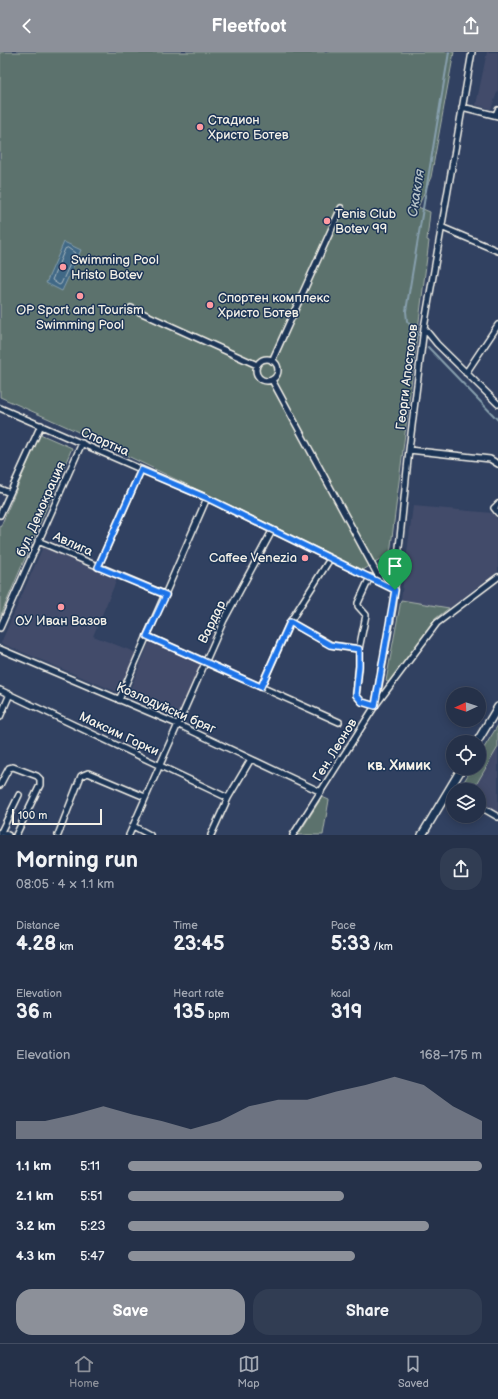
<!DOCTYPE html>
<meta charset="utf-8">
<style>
body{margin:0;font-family:"Balsamiq Sans",sans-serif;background:#313d53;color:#f1f3f6;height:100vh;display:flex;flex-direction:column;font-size:15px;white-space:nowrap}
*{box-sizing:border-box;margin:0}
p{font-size:13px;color:#a3a9b4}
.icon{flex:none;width:22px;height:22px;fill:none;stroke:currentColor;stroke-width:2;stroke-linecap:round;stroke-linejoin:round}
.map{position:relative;height:783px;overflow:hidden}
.drawer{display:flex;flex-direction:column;background:#253149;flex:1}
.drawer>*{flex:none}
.needle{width:26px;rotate:267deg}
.tools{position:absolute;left:446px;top:635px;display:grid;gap:8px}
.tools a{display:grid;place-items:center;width:40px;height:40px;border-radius:50%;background:#253149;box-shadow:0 2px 10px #0003,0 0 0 1px #424c61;font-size:20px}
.scale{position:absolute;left:12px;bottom:10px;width:90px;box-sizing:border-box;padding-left:4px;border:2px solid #f4f1e8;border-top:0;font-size:11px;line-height:14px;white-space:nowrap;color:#f4f1e8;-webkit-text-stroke:3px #1d3557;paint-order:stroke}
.pin{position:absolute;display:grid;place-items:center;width:34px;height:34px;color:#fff;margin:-41px -17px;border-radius:50% 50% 50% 0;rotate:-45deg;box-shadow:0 0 4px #0007}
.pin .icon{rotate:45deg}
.round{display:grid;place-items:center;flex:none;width:42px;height:42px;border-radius:16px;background:#313d53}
.summary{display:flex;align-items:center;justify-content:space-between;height:68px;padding:0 16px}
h1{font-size:22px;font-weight:800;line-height:30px}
.metrics{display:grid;grid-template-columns:repeat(3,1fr);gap:6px;height:68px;padding:4px 16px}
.metrics div{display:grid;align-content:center}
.metrics b{font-size:20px;font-weight:800}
.metrics small{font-size:11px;font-weight:400}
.metrics p{font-size:11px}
.chart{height:112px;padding:8px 16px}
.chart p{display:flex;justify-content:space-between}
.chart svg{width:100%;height:72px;margin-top:4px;fill:#8c9099;opacity:.7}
.primary-button{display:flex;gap:8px;margin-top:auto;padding:8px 16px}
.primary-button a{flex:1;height:46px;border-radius:16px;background:#8c9099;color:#fff;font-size:16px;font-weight:800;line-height:46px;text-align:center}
.primary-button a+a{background:#313d53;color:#f1f3f6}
ul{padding:0 16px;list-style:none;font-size:13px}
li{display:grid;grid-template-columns:64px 48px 1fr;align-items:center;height:30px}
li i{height:10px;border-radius:5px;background:#8c9099}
header{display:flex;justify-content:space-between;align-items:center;height:52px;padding:0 16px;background:#8c9099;color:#fff;font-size:18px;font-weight:800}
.tabs{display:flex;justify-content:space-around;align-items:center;height:56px;border-top:1px solid #424c61;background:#253149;font-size:11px;color:#a3a9b4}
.tabs a{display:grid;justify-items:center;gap:2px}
.tabs .current{color:#8c9099}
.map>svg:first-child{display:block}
.built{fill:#434c6b}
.green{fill:#5b726d;stroke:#a8b2aa}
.water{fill:#3f6886;stroke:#879fad}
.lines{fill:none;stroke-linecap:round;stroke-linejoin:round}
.shore{stroke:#acbac1;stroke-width:1}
.stream{stroke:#879fad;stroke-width:2}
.street-casing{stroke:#f4f1e8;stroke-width:8}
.secondary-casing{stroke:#f4f1e8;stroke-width:10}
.street{stroke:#1d3557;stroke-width:5}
.secondary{stroke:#1d3557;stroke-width:7}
.route-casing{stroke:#fff;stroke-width:8}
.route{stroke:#1a73e8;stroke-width:5}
.poi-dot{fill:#ff9aa2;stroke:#1d3557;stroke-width:1.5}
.labels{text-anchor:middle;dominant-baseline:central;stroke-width:3;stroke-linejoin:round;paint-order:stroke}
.poi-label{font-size:13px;fill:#f4f1e8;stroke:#1d3557;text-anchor:start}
.street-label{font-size:13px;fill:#f4f1e8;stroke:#1d3557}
.water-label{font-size:14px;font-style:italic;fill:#b5c1c6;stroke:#1d3557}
.neighbourhood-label{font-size:14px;font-weight:bold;fill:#f4f1e8;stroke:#1d3557}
</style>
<header><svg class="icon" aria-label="back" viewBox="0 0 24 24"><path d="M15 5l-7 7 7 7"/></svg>Fleetfoot<svg class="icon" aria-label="share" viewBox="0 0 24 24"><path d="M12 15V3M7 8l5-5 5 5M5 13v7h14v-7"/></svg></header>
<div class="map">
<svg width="498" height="783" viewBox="0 0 498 783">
<rect width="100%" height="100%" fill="#314161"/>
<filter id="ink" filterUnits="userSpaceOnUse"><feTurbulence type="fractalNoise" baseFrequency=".025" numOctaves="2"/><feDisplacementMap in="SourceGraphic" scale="8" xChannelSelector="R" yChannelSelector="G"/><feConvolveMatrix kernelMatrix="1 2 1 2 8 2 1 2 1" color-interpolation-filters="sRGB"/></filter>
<g filter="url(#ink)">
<path class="built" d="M487,0h11v38l-7,19 -15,-4z
M413,454l79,7 6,7v51l-49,37 -48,-8z
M43,495l74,32 -24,57 44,17 -20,39 -116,-49z
M150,589l51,22 -21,51 -51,-22z
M498,695v67l-19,-11v-13h-6z"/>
<path class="green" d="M0,0h454l-23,125 -13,30 12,5 -3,28 2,1 -39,313 -27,16 -289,-140 -74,-33z
M40,382l32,14 -72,169v-89z
M401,548l48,8 -14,11 -45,64 -4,-2z
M498,673v22l-25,43h-14l13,-22h7v-12z
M322,745l7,3 -6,35h-25z"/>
<path class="water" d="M64,190l17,8 -19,41 -16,-8z"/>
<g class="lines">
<path class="shore" d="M68,196l7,5 -14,31 -2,1 -7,-5 13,-31z"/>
<path class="stream" d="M418,283l-11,-14 -1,-10 43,-259
M428,295l70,73"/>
<defs>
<path id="street" d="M462,55l36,9
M496,63l2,-5
M441,175l57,24
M131,256l126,57
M424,276l13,16 61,60
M256 318a11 11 0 1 1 22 0a11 11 0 1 1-22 0Z
M272,309l69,-153
M466,321l32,-48
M272,328l110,203
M0,356l207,90 188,92
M409,398l81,9 8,5
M0,437l10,4
M498,452l-4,4 4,5
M0,463l41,-90
M38,489l128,54
M98,515l43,-97
M370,525l-12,26v3l8,9 -7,34v17l-3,29 6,7 13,4 18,-100 16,-156 15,-122 48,-276
M290,570l41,23 28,4
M0,576l82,-185
M147,584l192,86
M0,597l177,75 144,68
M261,635l29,-65 40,-63
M0,638l228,108
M119,648l88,-202
M0,665l10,-23
M0,733l9,-17 4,-1 24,9 3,3v6l-24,50
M479,754l19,11
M133,774l17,9
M0,780l8,3
M0,782l19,-39
M58,783l23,-59 7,-3 57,24
M129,783l95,-215 48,-89
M211,783l17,-37 23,-39
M293,783l82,-129 62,-83 61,-46"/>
<path id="secondary" d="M477,690l21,-35
M422,783l40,-67"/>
</defs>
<use href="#street" class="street-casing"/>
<use href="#secondary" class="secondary-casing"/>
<use href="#street" class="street"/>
<use href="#secondary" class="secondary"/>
</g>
</g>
<g class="lines" filter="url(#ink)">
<defs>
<path id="route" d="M141,418l66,28 188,92 -20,116 -13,-4 -6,-7 3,-29v-17l-29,-4 -40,-23 -29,65 -114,-51 19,-41 -68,-28z"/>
</defs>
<use href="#route" class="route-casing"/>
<use href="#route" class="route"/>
</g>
<g class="poi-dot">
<circle cx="200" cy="75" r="4"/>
<circle cx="327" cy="169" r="4"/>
<circle cx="63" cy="215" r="4"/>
<circle cx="80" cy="244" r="4"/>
<circle cx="210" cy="253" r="4"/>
<circle cx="305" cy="506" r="4"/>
<circle cx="61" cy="555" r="4"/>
</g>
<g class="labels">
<g class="poi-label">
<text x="208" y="68">Стадион<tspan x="208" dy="15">Христо Ботев</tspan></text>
<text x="335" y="162">Tenis Club<tspan x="335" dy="15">Botev 99</tspan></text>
<text x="71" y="208">Swimming Pool<tspan x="71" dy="15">Hristo Botev</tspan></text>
<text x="218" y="246">Спортен комплекс<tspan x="218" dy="15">Христо Ботев</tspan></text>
<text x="80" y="258" text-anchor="middle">OP Sport and Tourism<tspan x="80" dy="15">Swimming Pool</tspan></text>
<text x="297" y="506" text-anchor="end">Caffee Venezia</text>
<text x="61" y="569" text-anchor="middle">ОУ Иван Вазов</text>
</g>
<g class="street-label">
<text transform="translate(407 325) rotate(-83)">Георги Апостолов</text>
<text transform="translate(105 390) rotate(24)">Спортна</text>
<text transform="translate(41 457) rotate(-66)">бул. Демокрация</text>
<text transform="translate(73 492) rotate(24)">Авлига</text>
<text transform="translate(212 570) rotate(-64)">Вардар</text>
<text transform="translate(166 656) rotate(24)">Козлодуйски бряг</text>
<text transform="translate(119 682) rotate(25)">Максим Горки</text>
<text transform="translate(335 698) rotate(-58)">Ген. Леонов</text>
</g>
<g class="water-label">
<text transform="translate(416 141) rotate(-81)">Скакля</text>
</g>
<g class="neighbourhood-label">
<text x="399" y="713">кв. Химик</text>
</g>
</g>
</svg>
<div class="tools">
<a><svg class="needle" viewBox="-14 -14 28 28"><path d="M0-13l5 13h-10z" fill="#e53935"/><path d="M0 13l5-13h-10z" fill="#a3a9b4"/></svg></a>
<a><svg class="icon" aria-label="locate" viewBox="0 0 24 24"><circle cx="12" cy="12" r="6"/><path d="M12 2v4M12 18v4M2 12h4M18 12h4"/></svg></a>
<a><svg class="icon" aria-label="layers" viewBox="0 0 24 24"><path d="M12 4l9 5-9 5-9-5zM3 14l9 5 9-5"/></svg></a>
</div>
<div class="scale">100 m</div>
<div class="pin" style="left:395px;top:538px;background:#1e9e55"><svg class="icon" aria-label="arrive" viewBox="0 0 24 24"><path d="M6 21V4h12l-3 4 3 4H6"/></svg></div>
</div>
<section class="drawer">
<div class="summary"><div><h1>Morning run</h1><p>08:05 · 4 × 1.1 km</p></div><a class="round"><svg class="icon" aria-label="share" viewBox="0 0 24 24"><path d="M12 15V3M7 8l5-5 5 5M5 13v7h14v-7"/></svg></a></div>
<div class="metrics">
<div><p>Distance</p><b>4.28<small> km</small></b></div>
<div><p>Time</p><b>23:45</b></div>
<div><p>Pace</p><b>5:33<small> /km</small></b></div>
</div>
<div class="metrics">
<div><p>Elevation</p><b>36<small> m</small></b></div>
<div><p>Heart rate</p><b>135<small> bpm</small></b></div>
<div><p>kcal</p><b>319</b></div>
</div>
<div class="chart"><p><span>Elevation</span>168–175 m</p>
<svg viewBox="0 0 160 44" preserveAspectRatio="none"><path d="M0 44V33L10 33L20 29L30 24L40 29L50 33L60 38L70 33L80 24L90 20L100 20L110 15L120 11L130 6L140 11L150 24L160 33V44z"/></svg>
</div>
<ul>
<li><b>1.1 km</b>5:11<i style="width:100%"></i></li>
<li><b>2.1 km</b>5:51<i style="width:61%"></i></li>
<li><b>3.2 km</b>5:23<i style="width:85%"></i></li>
<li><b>4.3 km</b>5:47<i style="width:64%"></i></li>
</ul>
<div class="primary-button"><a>Save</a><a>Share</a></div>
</section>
<nav class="tabs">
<a class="current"><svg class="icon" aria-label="home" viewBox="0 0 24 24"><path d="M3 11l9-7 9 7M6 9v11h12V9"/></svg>Home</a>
<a><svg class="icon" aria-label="map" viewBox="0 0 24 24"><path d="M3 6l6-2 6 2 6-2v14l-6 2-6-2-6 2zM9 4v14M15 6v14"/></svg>Map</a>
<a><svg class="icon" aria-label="saved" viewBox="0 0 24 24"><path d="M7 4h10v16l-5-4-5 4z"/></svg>Saved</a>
</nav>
